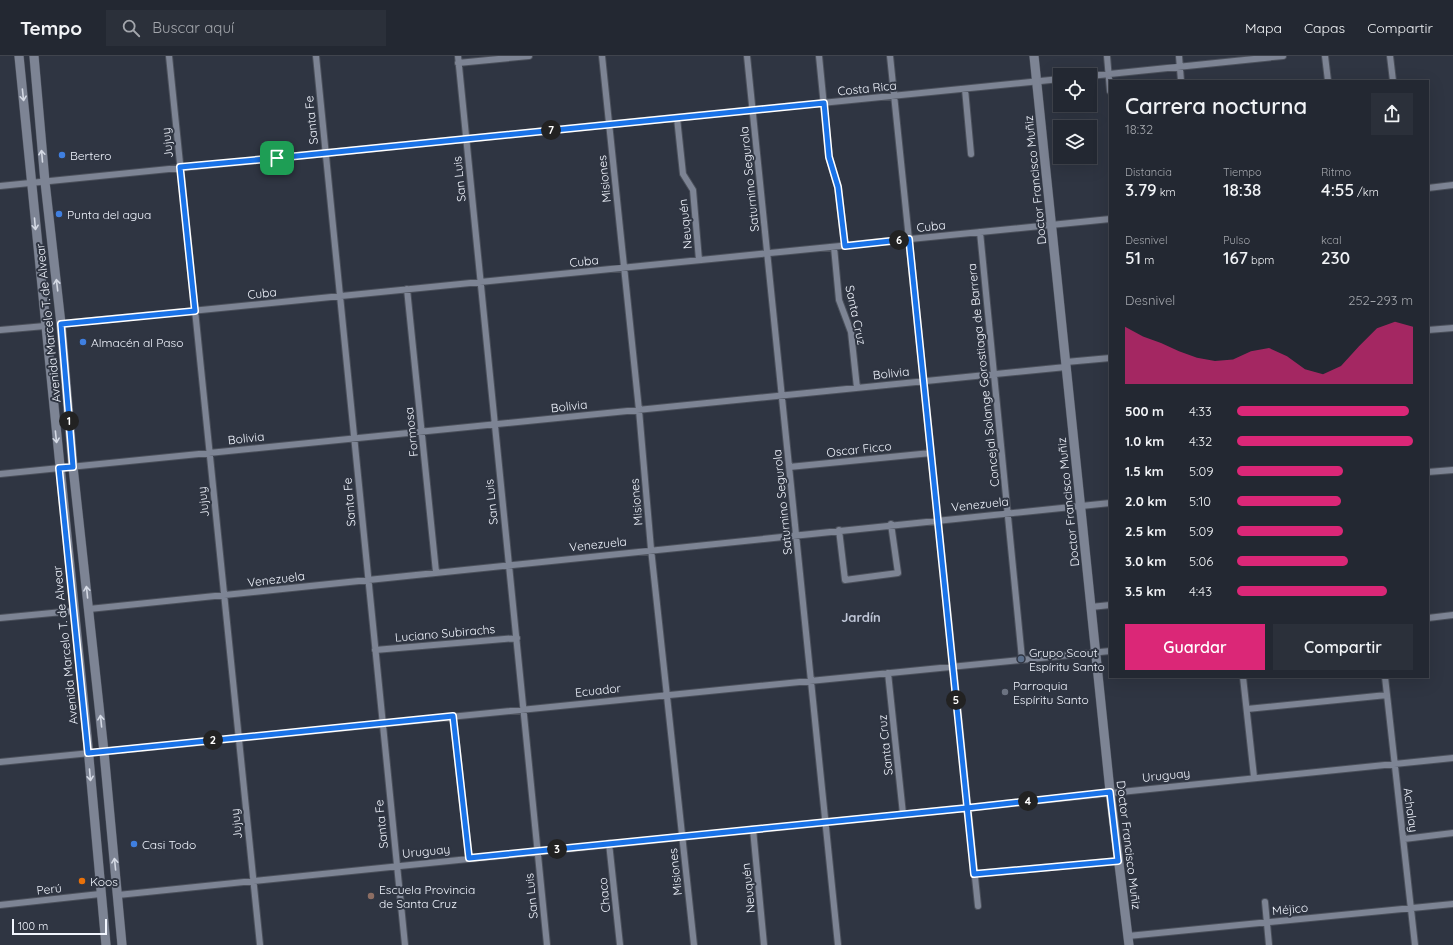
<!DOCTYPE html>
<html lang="es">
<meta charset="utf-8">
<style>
body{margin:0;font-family:Quicksand,sans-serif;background:#2b303a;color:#f1f3f6;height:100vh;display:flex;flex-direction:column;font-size:15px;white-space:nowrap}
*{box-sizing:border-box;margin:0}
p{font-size:13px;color:#a3a6ac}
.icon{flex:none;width:22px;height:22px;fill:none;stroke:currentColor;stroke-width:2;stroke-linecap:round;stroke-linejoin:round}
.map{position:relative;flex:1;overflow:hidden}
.panel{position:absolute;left:1109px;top:24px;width:320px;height:598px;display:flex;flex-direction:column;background:#232832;border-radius:0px;box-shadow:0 4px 16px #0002,0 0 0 1px #40444d}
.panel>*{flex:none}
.fabs{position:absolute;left:1053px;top:12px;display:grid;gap:8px}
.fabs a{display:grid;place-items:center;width:44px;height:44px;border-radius:0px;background:#232832;box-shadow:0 4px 16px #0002,0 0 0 1px #40444d;font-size:20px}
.scale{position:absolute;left:12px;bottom:10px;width:95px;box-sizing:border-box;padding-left:4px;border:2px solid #f1f5fe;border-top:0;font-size:11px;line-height:14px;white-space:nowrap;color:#f1f5fe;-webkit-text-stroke:3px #2f3542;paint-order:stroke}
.pin{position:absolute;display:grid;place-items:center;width:34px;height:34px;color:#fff;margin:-17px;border-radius:8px;box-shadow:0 2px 6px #0006}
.km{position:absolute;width:20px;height:20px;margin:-10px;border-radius:50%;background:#222;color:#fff;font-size:11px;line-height:20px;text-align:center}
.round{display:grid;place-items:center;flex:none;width:42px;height:42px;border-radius:0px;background:#2b303a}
.overview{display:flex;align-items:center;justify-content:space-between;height:68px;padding:0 16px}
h1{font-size:22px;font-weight:600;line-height:30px}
.metrics{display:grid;grid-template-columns:repeat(3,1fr);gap:6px;height:68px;padding:4px 16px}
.metrics div{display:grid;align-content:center}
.metrics b{font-size:17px;font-weight:600}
.metrics small{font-size:11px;font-weight:400}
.metrics p{font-size:11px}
.chart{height:112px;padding:8px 16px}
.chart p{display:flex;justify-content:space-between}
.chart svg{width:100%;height:72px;margin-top:4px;fill:#db2777;opacity:.7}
.cta{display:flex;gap:8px;margin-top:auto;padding:8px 16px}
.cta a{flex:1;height:46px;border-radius:0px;background:#db2777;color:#fff;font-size:16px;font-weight:600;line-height:46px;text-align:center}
.cta a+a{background:#2b303a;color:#f1f3f6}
ul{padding:0 16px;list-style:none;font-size:13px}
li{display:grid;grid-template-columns:64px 48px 1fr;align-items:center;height:30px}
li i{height:10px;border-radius:5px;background:#db2777}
header{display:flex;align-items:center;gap:24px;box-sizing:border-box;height:56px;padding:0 20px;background:#232832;border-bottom:1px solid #40444d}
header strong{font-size:19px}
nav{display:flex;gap:22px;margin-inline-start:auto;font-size:14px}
.search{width:280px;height:36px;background:#2b303a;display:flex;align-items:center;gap:10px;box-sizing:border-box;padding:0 14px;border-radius:0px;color:#a3a6ac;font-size:15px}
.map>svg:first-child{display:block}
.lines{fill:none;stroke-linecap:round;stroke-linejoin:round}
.minor-casing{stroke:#4b505b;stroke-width:8}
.secondary-casing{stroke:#4b505b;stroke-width:10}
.minor{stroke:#7d8494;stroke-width:6}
.secondary{stroke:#7d8494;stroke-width:9}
.oneway{stroke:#d4d9e4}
.route-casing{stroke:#fff;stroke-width:8}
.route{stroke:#1a73e8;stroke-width:5}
.shop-dot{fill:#3f7fe0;stroke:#2f3542;stroke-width:1.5}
.service-dot{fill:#5c6f8a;stroke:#2f3542;stroke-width:1.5}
.worship-dot{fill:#6b7280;stroke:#2f3542;stroke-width:1.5}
.food-dot{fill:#e8710a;stroke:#2f3542;stroke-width:1.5}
.education-dot{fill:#8d6e63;stroke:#2f3542;stroke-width:1.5}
.labels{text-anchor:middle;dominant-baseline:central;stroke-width:4;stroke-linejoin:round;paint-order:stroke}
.street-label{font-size:12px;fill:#f1f5fe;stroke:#2f3542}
.poi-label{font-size:12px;fill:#f1f5fe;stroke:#2f3542;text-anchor:start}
.neighbourhood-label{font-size:13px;font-weight:bold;fill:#c0c7d8;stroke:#2f3542}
</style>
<header>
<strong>Tempo</strong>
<div class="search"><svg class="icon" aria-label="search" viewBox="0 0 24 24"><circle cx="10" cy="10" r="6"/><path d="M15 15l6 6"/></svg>Buscar aquí</div>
<nav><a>Mapa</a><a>Capas</a><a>Compartir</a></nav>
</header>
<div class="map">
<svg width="1453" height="889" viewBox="0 0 1453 889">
<rect width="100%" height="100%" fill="#2f3542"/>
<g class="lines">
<defs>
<path id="minor" d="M169,0l91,889
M316,0l89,889
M458,0l89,889
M602,0l37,354 12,139 43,396
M747,0l91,889
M819,0l10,101 9,30 7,59
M890,0l88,850
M1107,0l3,35
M1179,0l2,25
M1325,0l3,25
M1390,0l3,25
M458,7l71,-7
M1090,20l193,-20
M965,33l6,65
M677,62l6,56 10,16 6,70
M0,130l1060,-107
M1428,132l25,-3
M980,176l42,427
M834,191l5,53 12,32 6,56
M407,233l29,283
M61,268l1049,-105
M0,274l45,-4
M1428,274l25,-2
M1066,306l44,-4
M789,411l142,-14
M1428,416l25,-2
M0,418l1066,-107
M839,474l6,50 53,-7 -7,-49
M1091,551l19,-2
M89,553l1021,-106
M0,562l73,-7
M1428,562l25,-3
M375,594l142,-12
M888,617l15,141
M1243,621l11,100
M1385,621l30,268
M1247,653l140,-14
M453,660l16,141
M0,706l1110,-111
M753,773l11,116
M1404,783l49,-6
M609,787l11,102
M974,818l144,-13
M118,839l1335,-137
M1265,846l4,43
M0,849l100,-11
M1128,880l325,-32"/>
<path id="secondary" d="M19,0l68,680 19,209
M34,0l11,126 16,142 12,143 31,285 18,193
M1034,0l76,735 19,154"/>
</defs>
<use href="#minor" class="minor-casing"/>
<use href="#secondary" class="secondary-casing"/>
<use href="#minor" class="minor"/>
<use href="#secondary" class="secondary"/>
</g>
<defs><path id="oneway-shaft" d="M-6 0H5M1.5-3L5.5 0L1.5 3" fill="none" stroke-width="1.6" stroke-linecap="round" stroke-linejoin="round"/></defs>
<g class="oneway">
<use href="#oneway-shaft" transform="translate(23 39) rotate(84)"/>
<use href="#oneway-shaft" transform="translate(42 100) rotate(-95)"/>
<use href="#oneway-shaft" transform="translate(35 168) rotate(85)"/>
<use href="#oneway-shaft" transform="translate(57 229) rotate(-97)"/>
<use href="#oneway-shaft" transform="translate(56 381) rotate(84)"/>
<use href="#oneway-shaft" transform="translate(87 536) rotate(-96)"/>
<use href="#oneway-shaft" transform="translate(101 665) rotate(-96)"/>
<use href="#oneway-shaft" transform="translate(90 719) rotate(85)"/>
<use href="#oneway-shaft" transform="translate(115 808) rotate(-96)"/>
</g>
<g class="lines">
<defs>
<path id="route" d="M277,102l-97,9 15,144 -134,13 12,143 -14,1 29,285 365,-37 16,142 498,-50 143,-16 8,69 -144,13c-21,-211 -43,-423 -65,-635l-64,7 -7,-59 -9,-30 -5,-54 -547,55"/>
</defs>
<use href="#route" class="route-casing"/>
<use href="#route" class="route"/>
</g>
<g class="shop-dot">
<circle cx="62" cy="99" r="4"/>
<circle cx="59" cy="158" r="4"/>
<circle cx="83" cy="286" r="4"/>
<circle cx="134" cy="788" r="4"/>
</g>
<circle class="service-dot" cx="1021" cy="603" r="4"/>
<circle class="worship-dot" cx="1005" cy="636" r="4"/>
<circle class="food-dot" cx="82" cy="825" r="4"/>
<circle class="education-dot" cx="371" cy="840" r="4"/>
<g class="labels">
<g class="street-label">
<text transform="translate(867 32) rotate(-6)">Costa Rica</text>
<text transform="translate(311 64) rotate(-96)">Santa Fe</text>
<text transform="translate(167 87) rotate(-96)">Jujuy</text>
<text transform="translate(459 123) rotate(-96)">San Luis</text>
<text transform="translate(604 123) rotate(-96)">Misiones</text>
<text transform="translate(749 123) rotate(-96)">Saturnino Segurola</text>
<text transform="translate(1035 124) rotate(-96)">Doctor Francisco Muñiz</text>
<text transform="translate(685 168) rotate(-96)">Neuquén</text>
<text transform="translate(931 170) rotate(-6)">Cuba</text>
<text transform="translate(584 205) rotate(-6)">Cuba</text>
<text transform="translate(262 237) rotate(-6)">Cuba</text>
<text transform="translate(856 259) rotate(78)">Santa Cruz</text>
<text transform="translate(48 267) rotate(-96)">Avenida Marcelo T. de Alvear</text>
<text transform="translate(891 317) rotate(-6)">Bolivia</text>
<text transform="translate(983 319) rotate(-96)">Concejal Solange Gorostiaga de Barrera</text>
<text transform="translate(569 350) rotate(-6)">Bolivia</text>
<text transform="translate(411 376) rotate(-96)">Formosa</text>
<text transform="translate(246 382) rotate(-6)">Bolivia</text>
<text transform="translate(859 393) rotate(-6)">Oscar Ficco</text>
<text transform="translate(203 446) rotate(-96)">Jujuy</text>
<text transform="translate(349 446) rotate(-95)">Santa Fe</text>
<text transform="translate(491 446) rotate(-96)">San Luis</text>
<text transform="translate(636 446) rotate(-95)">Misiones</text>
<text transform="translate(782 446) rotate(-96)">Saturnino Segurola</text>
<text transform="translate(1068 446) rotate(-96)">Doctor Francisco Muñiz</text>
<text transform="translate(980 448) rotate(-6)">Venezuela</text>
<text transform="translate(598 488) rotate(-6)">Venezuela</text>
<text transform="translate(276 523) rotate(-7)">Venezuela</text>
<text transform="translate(445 577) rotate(-5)">Luciano Subirachs</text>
<text transform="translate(65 589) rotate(-96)">Avenida Marcelo T. de Alvear</text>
<text transform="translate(598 634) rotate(-6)">Ecuador</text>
<text transform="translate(885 689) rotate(-96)">Santa Cruz</text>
<text transform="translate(1166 719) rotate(-6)">Uruguay</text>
<text transform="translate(1411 754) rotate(82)">Achalay</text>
<text transform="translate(236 768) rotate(-96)">Jujuy</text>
<text transform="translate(381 768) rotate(-96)">Santa Fe</text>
<text transform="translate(1129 789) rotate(83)">Doctor Francisco Muñiz</text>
<text transform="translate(426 795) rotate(-6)">Uruguay</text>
<text transform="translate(675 816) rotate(-96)">Misiones</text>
<text transform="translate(748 832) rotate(-96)">Neuquén</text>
<text transform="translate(49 833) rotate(-6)">Perú</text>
<text transform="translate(604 839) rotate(-96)">Chaco</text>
<text transform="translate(531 840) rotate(-96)">San Luis</text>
<text transform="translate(1290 853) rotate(-6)">Méjico</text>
</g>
<g class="poi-label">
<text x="70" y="99">Bertero</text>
<text x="67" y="158">Punta del agua</text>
<text x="91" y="286">Almacén al Paso</text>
<text x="1029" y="596">Grupo Scout<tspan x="1029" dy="14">Espíritu Santo</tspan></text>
<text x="1013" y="629">Parroquia<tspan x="1013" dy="14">Espíritu Santo</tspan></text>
<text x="142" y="788">Casi Todo</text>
<text x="90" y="825">Koos</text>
<text x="379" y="833">Escuela Provincia<tspan x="379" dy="14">de Santa Cruz</tspan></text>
</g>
<g class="neighbourhood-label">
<text x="861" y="561">Jardín</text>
</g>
</g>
</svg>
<div class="fabs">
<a><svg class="icon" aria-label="locate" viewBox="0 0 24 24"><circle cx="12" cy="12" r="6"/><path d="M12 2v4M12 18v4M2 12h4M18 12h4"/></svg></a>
<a><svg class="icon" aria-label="layers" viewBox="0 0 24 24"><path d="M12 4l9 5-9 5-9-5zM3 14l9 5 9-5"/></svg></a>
</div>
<div class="scale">100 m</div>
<div class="pin" style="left:277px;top:102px;background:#1e9e55"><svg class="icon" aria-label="arrive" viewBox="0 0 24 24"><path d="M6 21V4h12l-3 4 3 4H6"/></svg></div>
<b class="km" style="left:69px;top:365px">1</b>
<b class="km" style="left:213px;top:684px">2</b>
<b class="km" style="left:557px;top:793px">3</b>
<b class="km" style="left:1028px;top:745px">4</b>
<b class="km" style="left:956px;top:644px">5</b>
<b class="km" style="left:899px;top:184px">6</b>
<b class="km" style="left:551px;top:74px">7</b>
<section class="panel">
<div class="overview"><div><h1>Carrera nocturna</h1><p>18:32</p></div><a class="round"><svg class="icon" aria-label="share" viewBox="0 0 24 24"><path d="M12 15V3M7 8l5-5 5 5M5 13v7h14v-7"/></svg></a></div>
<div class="metrics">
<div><p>Distancia</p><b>3.79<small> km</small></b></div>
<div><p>Tiempo</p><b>18:38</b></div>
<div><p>Ritmo</p><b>4:55<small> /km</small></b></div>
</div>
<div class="metrics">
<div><p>Desnivel</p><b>51<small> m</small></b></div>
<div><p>Pulso</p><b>167<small> bpm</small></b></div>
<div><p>kcal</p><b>230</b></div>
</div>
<div class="chart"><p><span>Desnivel</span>252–293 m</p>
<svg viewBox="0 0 160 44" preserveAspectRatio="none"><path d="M0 44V9L10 15L20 19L30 24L40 28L50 30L60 29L70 24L80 22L90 27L100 35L110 38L120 33L130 21L140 10L150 6L160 9V44z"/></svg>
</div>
<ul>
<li><b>500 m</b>4:33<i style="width:98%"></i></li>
<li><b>1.0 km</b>4:32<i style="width:100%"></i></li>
<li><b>1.5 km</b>5:09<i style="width:60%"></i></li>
<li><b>2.0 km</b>5:10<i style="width:59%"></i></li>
<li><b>2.5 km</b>5:09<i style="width:60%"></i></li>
<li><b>3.0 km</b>5:06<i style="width:63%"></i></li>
<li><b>3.5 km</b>4:43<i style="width:85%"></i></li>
</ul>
<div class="cta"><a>Guardar</a><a>Compartir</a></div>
</section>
</div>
